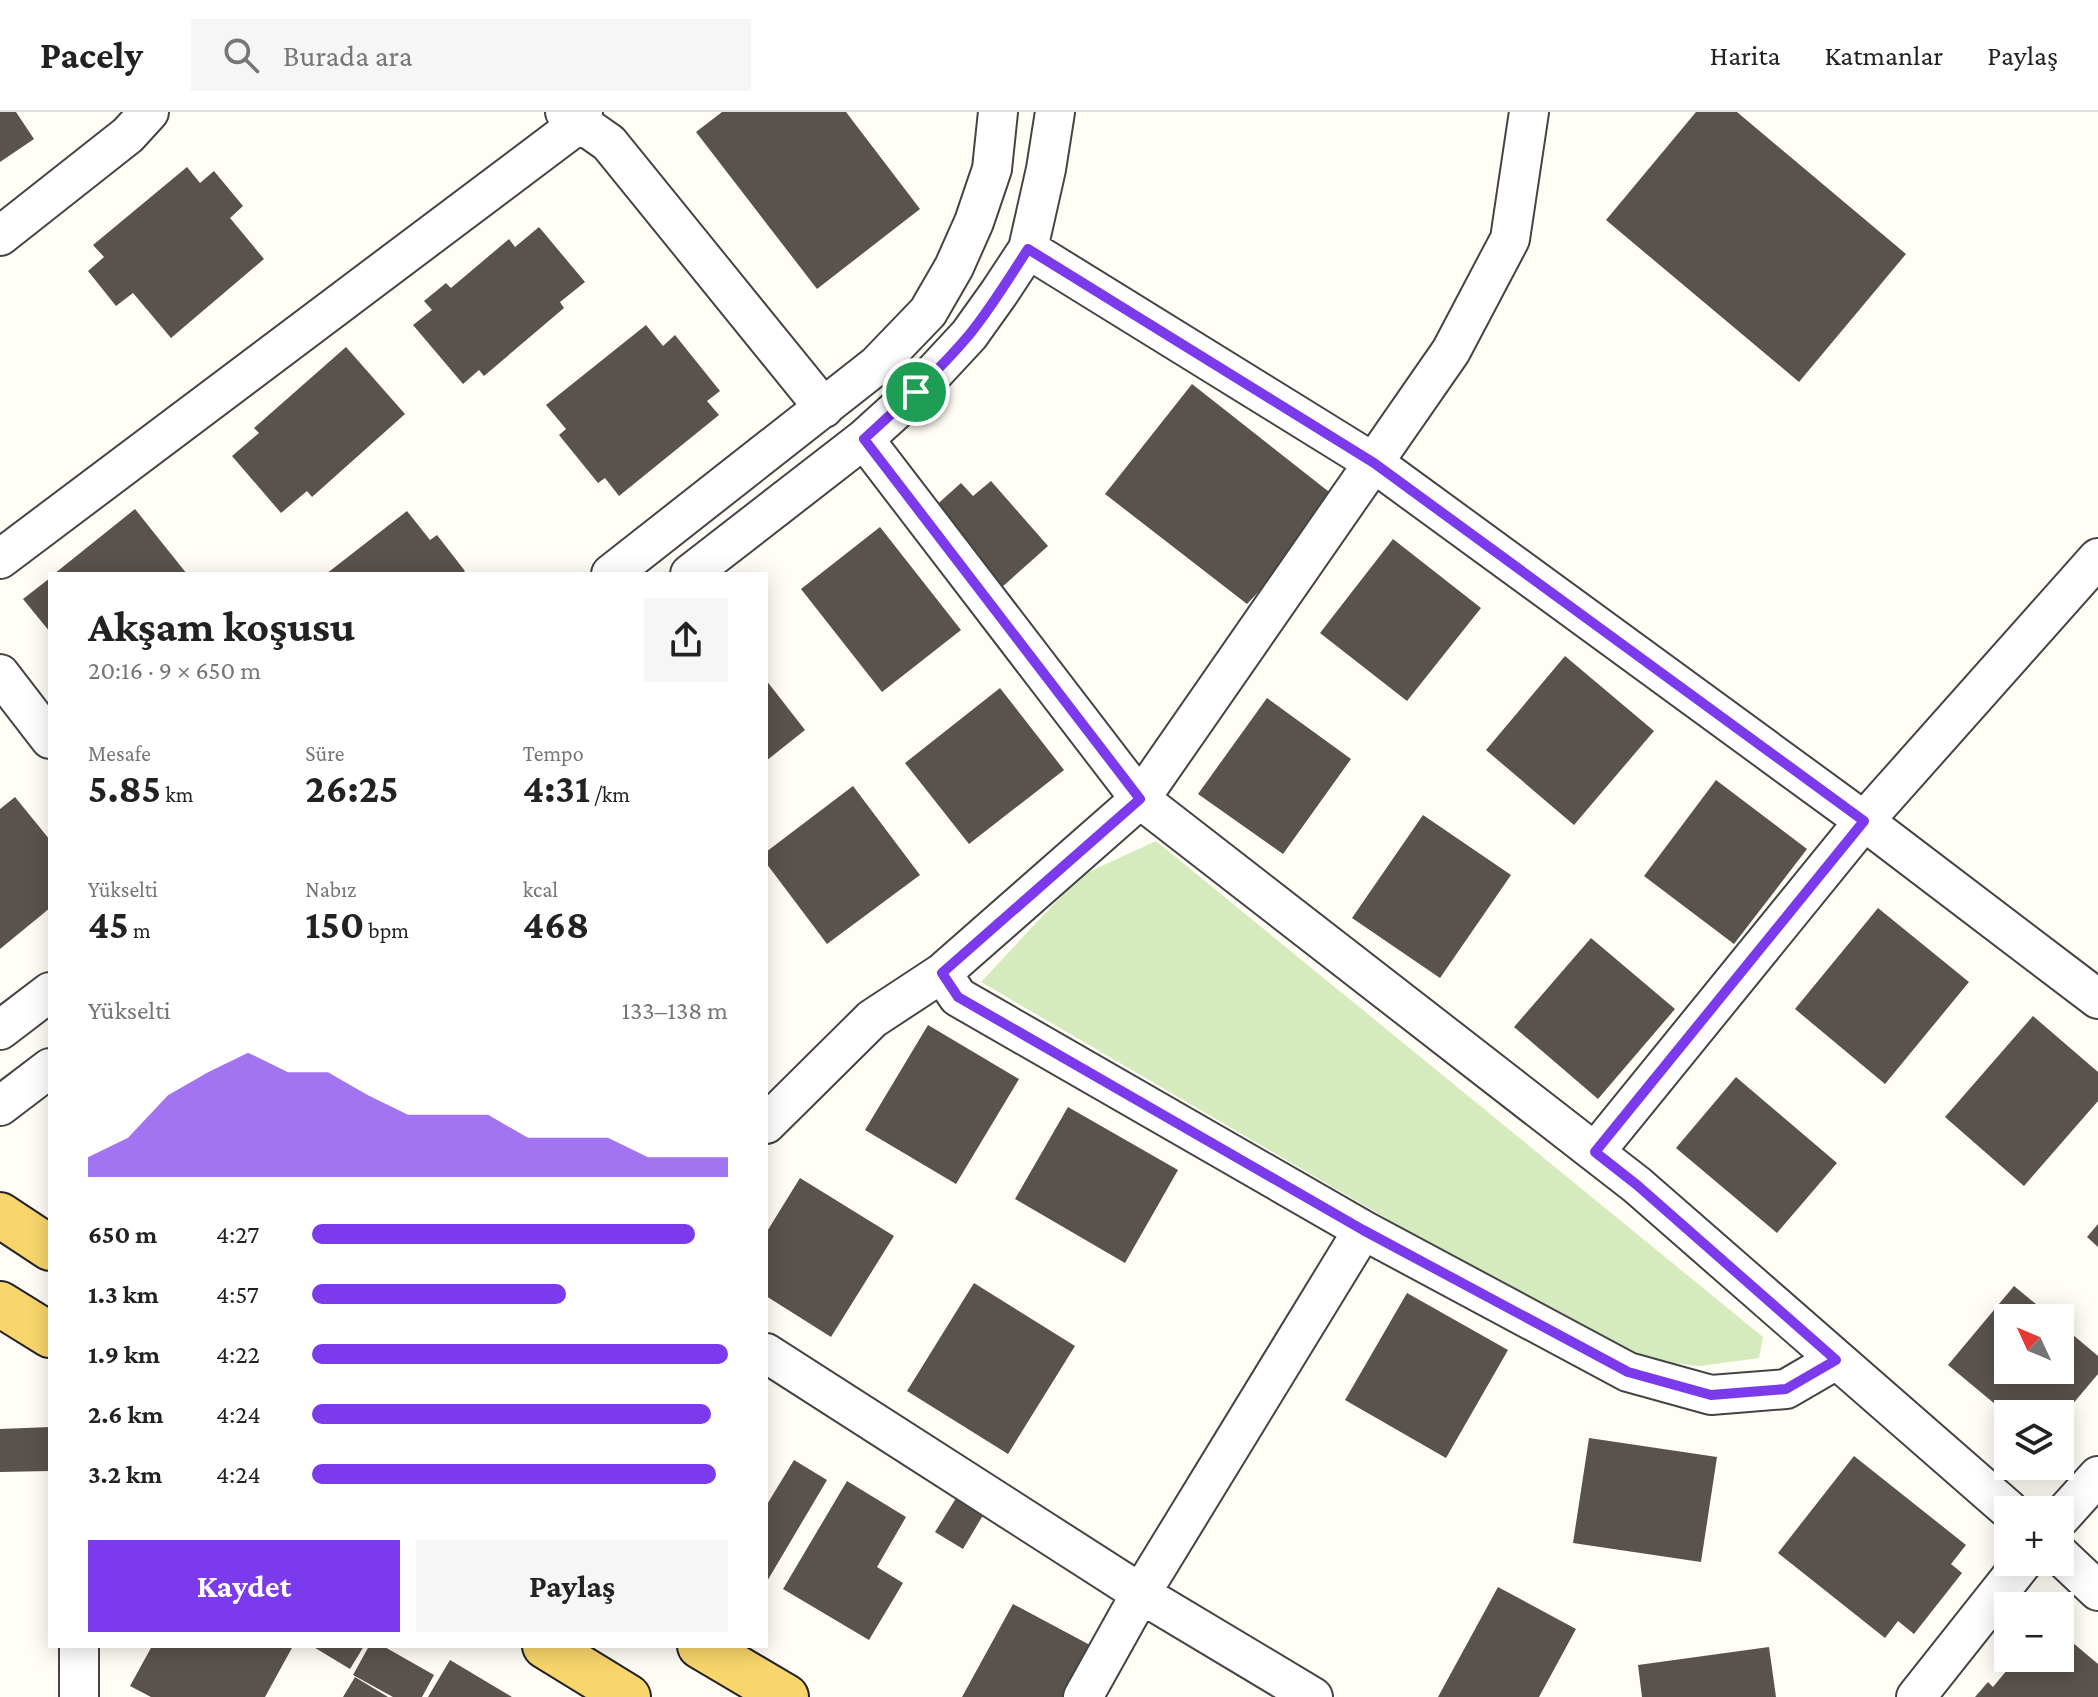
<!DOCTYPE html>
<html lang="tr">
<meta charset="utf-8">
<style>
body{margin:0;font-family:"Crimson Pro",serif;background:#f6f6f6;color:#222;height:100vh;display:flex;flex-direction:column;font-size:30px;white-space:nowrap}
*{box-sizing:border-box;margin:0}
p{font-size:26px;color:#767676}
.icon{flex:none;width:44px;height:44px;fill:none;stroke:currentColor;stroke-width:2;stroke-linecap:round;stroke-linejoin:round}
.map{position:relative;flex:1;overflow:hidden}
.details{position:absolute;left:48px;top:460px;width:720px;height:1076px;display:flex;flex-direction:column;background:#fff;border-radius:0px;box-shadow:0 4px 20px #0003}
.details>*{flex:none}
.needle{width:52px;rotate:314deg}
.tools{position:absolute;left:1994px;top:1192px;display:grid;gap:16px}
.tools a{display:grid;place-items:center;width:80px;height:80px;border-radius:0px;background:#fff;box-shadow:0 4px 20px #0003;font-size:40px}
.pin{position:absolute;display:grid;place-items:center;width:68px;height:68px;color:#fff;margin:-34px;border:4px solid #fff;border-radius:50%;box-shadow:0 2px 8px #0007}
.round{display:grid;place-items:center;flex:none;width:84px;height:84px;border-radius:0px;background:#f6f6f6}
.head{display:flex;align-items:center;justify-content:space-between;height:136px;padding:0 40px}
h1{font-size:44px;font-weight:700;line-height:60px}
.metrics{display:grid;grid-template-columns:repeat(3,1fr);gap:12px;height:136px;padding:8px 40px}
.metrics div{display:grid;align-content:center}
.metrics b{font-size:40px;font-weight:700}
.metrics small{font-size:22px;font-weight:400}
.metrics p{font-size:22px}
.chart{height:224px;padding:16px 40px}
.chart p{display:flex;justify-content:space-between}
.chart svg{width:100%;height:144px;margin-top:8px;fill:#7c3aed;opacity:.7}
.action{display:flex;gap:16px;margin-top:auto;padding:16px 40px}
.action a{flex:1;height:92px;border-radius:0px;background:#7c3aed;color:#fff;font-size:32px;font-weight:700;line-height:92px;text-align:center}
.action a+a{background:#f6f6f6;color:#222}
ul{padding:0 40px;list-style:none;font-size:26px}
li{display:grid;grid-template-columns:128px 96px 1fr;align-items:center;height:60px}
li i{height:20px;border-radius:10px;background:#7c3aed}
header{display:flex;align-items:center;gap:48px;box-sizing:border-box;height:112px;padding:0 40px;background:#fff;border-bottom:2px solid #e0e0e0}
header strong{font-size:38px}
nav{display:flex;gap:44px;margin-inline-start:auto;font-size:28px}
.search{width:560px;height:72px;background:#f6f6f6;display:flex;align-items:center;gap:20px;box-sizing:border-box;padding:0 28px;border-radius:0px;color:#767676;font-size:30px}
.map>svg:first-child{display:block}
.green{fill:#d5ebbd}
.building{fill:#5a524d}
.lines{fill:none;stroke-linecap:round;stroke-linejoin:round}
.minor-casing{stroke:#444;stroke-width:42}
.major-casing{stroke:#222;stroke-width:48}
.minor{stroke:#fff;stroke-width:38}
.major{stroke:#f9d66b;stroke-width:44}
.route-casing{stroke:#fff;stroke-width:16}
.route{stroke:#7c3aed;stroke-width:10}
</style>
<header>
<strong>Pacely</strong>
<div class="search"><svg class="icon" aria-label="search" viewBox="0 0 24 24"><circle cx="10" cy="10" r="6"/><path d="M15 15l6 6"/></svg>Burada ara</div>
<nav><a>Harita</a><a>Katmanlar</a><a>Paylaş</a></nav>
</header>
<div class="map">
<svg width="2098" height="1585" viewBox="0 0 2098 1585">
<rect width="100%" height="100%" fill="#fffdf5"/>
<path class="green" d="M1156,729l607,496 -4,21 -59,8 -74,-8 -645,-376 99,-106z"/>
<path class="building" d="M0,0h16l18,27 -34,23z
M722,0h124l74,97 -103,80 -121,-157z
M1696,0h41l169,142 -107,128 -193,-162z
M187,55l13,16 14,-12 29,35 -13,12 34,41 -93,79 -38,-45 -17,13 -28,-35 16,-14 -11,-12z
M539,115l46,55 -25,20 4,6 -80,68 -5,-6 -16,14 -50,-59 19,-15 -8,-9 22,-18 5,5 58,-49 6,8z
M646,213l17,21 12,-11 45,56 -13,10 12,14 -100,81 -14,-18 -7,5 -39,-48 7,-6 -20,-24z
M346,235l59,67 -93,83 -5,-6 -26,22 -49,-57 27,-23 -5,-5z
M1192,272l141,111 -55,76 -31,33 -142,-110z
M991,369l57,65 -47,42 -69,-79 29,-26 12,13z
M135,397l52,65h-133z
M407,399l23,29 7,-5 28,36 -4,3h-135z
M880,415l81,103 -79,62 -81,-103z
M1393,427l88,69 -74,93 -87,-68z
M50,466v54l-27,-33z
M1565,544l89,75 -80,94 -88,-75z
M766,568l39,50 -39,31z
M1000,576l64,82 -95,74 -64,-81z
M1267,586l84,61 -68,95 -85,-60z
M1716,668l91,69 -73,95 -90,-68z
M853,674l67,89 -93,69 -61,-81v-11z
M15,685l35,43v68l-50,41v-140z
M1423,703l88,60 -71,103 -88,-60z
M1878,796l91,74 -84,102 -90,-75z
M1591,826l84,71 -77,90 -84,-72z
M2033,904l65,56v29l-74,85 -79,-69z
M928,913l91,54 -63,105 -91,-54z
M1736,965l101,86 -60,70 -101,-85z
M1068,995l110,63 -53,93 -110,-64z
M800,1066l94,58 -63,101 -65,-41v-63z
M2098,1112v23l-11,-10z
M974,1171l101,63 -67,108 -101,-63z
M2014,1174l39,32h-45v52h52v-46l38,32v18l-38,45v-5h-53l-59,-49z
M1407,1181l101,57 -62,108 -101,-58z
M50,1315v44l-50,1v-43z
M1589,1326l128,19 -16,105 -128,-19z
M1854,1344l112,89 -15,19 11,9 -48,61 -16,-13 -13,17 -107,-85z
M794,1348l33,20 -61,103v-77z
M847,1369l59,36 -29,50 26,16 -34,57 -86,-51z
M958,1383l27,17 -22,37 -28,-17z
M1498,1475l78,42 -37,68h-101z
M1013,1492l90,48 -24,45h-117z
M2060,1520l38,32v33h-123l13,-15 5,5 24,-29h43z
M152,1534h141l-28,51h-114l-21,-11z
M312,1534h52l-14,23z
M369,1534h14l51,29 -12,22h-29l-40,-22z
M1769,1535l7,50h-134l-4,-32z
M450,1548l62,37h-84z
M355,1565l33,20h-45z"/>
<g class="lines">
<defs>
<path id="minor" d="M565,0l44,31 215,265
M0,124l128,-101 21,-23
M1028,137l346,214 490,358 234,178
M864,327l276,360 497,386 372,325
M0,447l581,-437 2,-10
M611,462l266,-209 51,-53 26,-45 20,-45 18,-53 6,-57
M690,462l174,-135 52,-47 53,-57 30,-42 29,-44 18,-80 9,-57
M0,562l50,65
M942,861l16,24 405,233 265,142 83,23 75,-6 50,-29
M0,918l50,-38
M0,994l50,-38
M766,1012l106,-105 70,-46 198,-174 311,-448 59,-112 19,-127
M1595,1040l269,-331 234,-263
M766,1241l385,247 162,97
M2060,1406l38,-42
M2060,1443l38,36
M79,1585v-51
M1083,1585l58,-104 222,-363
M1916,1585l107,-135"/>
<path id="major" d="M0,1103l50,33
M0,1192l50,31
M545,1534l83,51
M700,1534l86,51"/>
</defs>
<use href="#minor" class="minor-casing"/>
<use href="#major" class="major-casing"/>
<use href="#minor" class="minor"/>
<use href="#major" class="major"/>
</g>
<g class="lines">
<defs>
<path id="route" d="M1028,137l346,214 490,358 -269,331 42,33 199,175 -50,29 -75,6 -83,-23 -265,-142 -405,-233 -16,-24 198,-174 -276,-360c36,-33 73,-66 105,-104 22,-27 40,-57 59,-86z"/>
</defs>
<use href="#route" class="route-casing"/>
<use href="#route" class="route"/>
</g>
</svg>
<div class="tools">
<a><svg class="needle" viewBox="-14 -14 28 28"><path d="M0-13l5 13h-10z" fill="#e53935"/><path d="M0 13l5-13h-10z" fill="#767676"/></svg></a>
<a><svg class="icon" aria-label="layers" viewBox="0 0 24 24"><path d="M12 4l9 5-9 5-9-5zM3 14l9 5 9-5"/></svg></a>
<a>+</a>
<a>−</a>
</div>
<div class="pin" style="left:916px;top:280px;background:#1e9e55"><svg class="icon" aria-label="arrive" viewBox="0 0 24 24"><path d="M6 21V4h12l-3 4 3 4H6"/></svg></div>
<section class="details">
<div class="head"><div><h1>Akşam koşusu</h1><p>20:16 · 9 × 650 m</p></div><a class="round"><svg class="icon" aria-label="share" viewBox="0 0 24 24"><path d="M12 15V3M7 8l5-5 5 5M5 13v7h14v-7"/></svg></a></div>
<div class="metrics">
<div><p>Mesafe</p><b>5.85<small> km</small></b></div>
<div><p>Süre</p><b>26:25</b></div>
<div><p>Tempo</p><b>4:31<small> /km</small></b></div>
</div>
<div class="metrics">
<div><p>Yükselti</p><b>45<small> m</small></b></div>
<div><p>Nabız</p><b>150<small> bpm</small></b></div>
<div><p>kcal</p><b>468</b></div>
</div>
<div class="chart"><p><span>Yükselti</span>133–138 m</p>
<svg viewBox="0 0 160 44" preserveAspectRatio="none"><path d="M0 44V38L10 32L20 19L30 12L40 6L50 12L60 12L70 19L80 25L90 25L100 25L110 32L120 32L130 32L140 38L150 38L160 38V44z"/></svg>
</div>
<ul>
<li><b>650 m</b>4:27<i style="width:92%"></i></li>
<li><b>1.3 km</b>4:57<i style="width:61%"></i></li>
<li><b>1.9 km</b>4:22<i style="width:100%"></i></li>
<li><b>2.6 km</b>4:24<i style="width:96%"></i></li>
<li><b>3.2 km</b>4:24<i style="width:97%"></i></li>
</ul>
<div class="action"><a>Kaydet</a><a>Paylaş</a></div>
</section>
</div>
